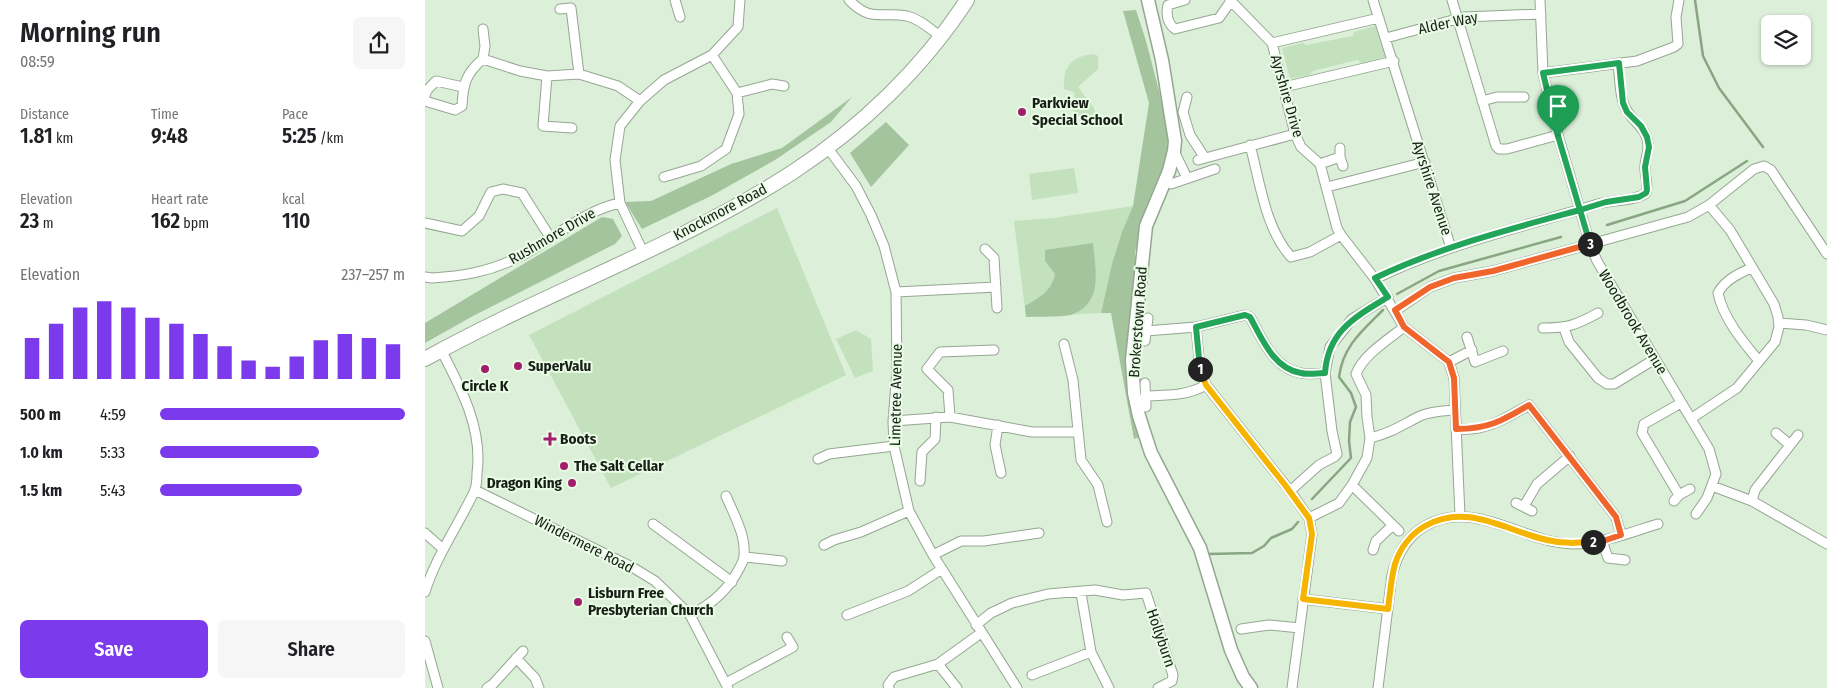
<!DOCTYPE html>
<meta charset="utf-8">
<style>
body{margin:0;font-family:"Fira Sans Condensed",sans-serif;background:#f6f6f6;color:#202124;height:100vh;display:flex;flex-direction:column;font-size:19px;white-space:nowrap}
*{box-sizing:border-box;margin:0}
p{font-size:16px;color:#757577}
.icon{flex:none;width:28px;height:28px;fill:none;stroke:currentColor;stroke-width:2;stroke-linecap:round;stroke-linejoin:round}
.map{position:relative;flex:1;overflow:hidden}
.side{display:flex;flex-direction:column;background:#fff;width:425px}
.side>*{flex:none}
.tools{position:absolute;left:1336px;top:15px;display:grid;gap:10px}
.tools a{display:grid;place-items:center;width:50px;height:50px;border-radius:8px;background:#fff;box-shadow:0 1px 4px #0004;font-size:25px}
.pin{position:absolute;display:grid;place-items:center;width:42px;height:42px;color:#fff;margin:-51px -21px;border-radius:50% 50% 50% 0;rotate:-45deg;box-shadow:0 0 5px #0007}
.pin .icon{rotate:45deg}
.km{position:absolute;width:25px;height:25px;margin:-12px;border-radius:50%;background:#222;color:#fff;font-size:14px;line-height:25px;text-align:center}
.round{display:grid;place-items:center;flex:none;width:52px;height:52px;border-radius:8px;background:#f6f6f6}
.overview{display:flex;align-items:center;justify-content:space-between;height:85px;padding:0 20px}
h1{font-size:28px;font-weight:600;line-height:38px}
.metrics{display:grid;grid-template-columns:repeat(3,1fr);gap:8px;height:85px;padding:5px 20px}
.metrics div{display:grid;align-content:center}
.metrics b{font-size:21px;font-weight:600}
.metrics small{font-size:14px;font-weight:400}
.metrics p{font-size:14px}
.chart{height:140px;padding:10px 20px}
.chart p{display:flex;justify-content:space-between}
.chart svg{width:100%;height:90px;margin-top:5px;stroke:#7c3aed;stroke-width:6}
.cta{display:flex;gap:10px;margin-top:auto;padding:10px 20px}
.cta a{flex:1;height:58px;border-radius:8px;background:#7c3aed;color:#fff;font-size:20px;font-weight:600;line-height:58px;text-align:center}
.cta a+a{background:#f6f6f6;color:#202124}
ul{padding:0 20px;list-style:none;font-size:16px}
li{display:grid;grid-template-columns:80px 60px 1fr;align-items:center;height:38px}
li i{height:12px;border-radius:6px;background:#7c3aed}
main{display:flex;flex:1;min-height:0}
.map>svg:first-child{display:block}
.green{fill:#c3e1bd}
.forest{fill:#a4c49e}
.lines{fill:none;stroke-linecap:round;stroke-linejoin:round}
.stream{stroke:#87a681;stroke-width:2.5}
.street-casing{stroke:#95a792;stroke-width:11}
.secondary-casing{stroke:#95a792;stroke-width:15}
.primary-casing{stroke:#95a792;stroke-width:16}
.street{stroke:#fff;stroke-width:9}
.secondary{stroke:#fff;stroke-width:12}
.primary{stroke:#fff;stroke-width:14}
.split-1-casing{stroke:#fff;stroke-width:10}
.split-2-casing{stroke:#fff;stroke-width:10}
.split-3-casing{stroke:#fff;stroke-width:10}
.split-4-casing{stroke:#fff;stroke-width:10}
.split-1{stroke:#22a559;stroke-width:6}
.split-2{stroke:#f5b400;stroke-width:6}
.split-3{stroke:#f0652b;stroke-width:6}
.split-4{stroke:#22a559;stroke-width:6}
.poi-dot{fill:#a21d6b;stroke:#e9fde6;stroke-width:2}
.labels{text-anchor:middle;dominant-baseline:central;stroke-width:4;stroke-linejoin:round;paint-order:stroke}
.street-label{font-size:15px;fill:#181f17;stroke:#e9fde6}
.poi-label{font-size:15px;font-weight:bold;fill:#181f17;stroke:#e9fde6;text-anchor:start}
</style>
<main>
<section class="side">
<div class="overview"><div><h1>Morning run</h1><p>08:59</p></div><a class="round"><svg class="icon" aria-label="share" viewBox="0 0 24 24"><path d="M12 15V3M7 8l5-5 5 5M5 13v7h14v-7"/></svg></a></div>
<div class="metrics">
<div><p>Distance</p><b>1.81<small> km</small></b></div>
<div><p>Time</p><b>9:48</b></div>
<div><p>Pace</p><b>5:25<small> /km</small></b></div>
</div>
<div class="metrics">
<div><p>Elevation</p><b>23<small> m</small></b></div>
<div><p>Heart rate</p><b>162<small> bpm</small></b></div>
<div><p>kcal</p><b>110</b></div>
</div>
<div class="chart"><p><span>Elevation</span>237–257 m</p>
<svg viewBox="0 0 160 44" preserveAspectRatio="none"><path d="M5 44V24M15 44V17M25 44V9M35 44V6M45 44V9M55 44V14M65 44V17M75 44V22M85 44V28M95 44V35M105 44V38M115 44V33M125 44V25M135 44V22M145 44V24M155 44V27"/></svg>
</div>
<ul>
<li><b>500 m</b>4:59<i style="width:100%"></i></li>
<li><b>1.0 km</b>5:33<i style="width:65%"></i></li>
<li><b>1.5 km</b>5:43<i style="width:58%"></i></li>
</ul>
<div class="cta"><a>Save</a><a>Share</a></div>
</section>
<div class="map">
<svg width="1402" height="688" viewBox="0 0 1402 688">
<rect width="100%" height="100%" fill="#dcefd9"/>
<path class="green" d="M950,26l10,31 -23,6 -5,-3 -44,11 -3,4 -20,4 -8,-31 21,-5 3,2 47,-9 1,-4z
M669,54l4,2v13l-20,18 16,21 3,10h-15l-14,-12 7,3 1,-5 -2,-12 -10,-3c-1,-22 7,-33 30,-35z
M649,168l4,25 -46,7 -3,-26z
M708,206c-15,35 -24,70 -32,107l-75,4 -12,-96 40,-3z
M352,208l69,167 -235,113 -82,-153z
M431,330l15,9 2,32 -18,7 -19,-39z"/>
<path class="forest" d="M711,10l10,31 23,88 -3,31 -17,40 -14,52v46l11,1 -9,93 13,42 -16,5 -23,-126h-10l11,-49 10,-32 11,-26 16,-103 -26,-92z
M427,97l-21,25 -56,38 -64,36 -69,33 -17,-27 26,-1 80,-37 51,-16z
M461,122l23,23 -38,42 -21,-34z
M177,217l11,2 9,17 -7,8 -142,72 -48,27v-20z
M668,243c2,26 11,59 -20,71 -9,4 -36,2 -47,3l-1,-11c14,-8 27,-15 30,-32l-10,-13v-11z"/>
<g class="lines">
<path class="stream" d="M1270,0l8,56 16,32 44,59
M1182,225l78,-24 62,-40
M972,294l42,-23 122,-34
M887,499l39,-41 -2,-17 1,-19 6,-15 -5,-14 -12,-16c4,-31 23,-46 44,-67
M783,554l44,-1 12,-7 7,-8 21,-9 6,-7"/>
<defs>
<path id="street" d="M250,0l5,17
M424,0c22,23 32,11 58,16 13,3 23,13 33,20
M760,0l-17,5c-2,9 -1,18 7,24l44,-11 12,-17
M805,0l42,43 23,91 6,13 19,17 17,64 4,7 34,44 29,48 45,35 5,16 6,138
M948,0l78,248
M1027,0l44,146 3,3h8l51,-14
M1115,0l3,73 15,62 32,109 7,17 112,188 7,25 -9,24 -11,16
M135,9l11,-1 8,66
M58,29l2,17 -2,13 37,12 27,5 32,-2 39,12 22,15
M961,38l78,-21 77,-3
M847,43l107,-25
M1118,73l94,-12 37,-14 4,-3 -2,-27 3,-17
M122,76l-4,50 29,2
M859,87l110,-26
M312,93l35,-9 12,2
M0,96l2,-6 9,-9 27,6
M762,97l-4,15 7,23 15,23
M0,101l30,9 7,-4c1,-22 4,-33 21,-47
M1057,101l15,-4h27
M825,145c10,37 15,83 41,112l19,-5 31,-17
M402,147l29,39 15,29 13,31 12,46 1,78 -4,51 1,25 15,65 24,44 84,133
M915,148v9l3,9
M749,151l13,27
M773,160l97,-26
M895,164l20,-7
M239,177l37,-11 25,-17 13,-35 -2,-21 -25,-38
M746,184l44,-15
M902,187l98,-25
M0,223l37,8 17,-15 12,-24 12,-3 19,4 28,44
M560,249l9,9 3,50
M218,252l-23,-49 -5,-43 5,-34 20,-25 24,-21 48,-25 26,-28 2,-27
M1326,268c-13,6 -26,12 -33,25 5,25 25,49 41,68
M0,277l7,1c31,-2 55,-6 83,-19 36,-17 66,-48 105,-56
M950,279c71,-35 148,-52 223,-75 13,-4 38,-3 48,-11 3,-9 -2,-18 -1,-27 0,-6 3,-12 3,-19 1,-19 -18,-26 -24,-42 -5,-13 -4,-28 -6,-42
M471,292l100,-5
M970,311l35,-24 24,-9 39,-7 195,-54 21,-12 45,-36 10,-3 7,4 56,84
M1354,323l27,2 21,5
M1118,328c25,0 33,-3 55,-15
M1139,328l5,14 29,36 9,6h7l41,-25
M721,331l50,-4
M1042,337l8,25 28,-11
M720,341l3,-23
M639,344l9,36 8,80 17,25 9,37
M1024,362l23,-12
M720,383l1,24
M720,396c22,-1 42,0 61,-11
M525,417l-2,-27 -21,-21 13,-17 54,-2
M1267,418l45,-30 38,-46 4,-15 -1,-10 -4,-13 -44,-74 -21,-25
M468,421l57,-4 82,15h45
M573,425l-3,20 6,28
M1031,429c7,0 16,1 23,-1 18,-4 34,-14 50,-23l87,112 5,18
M1351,433l14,12
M945,438c21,-5 32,-13 50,-22 11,-5 23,-5 34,-6
M393,459l11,-5 65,-8
M495,481l2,-29 13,-13 1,-22
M927,485l47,46
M1287,486l40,15 75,43
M50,490l157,77 23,14 35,34 38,73
M865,491l29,-26 15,-8 3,-3 -5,-23 -7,-58 5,-26 22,-28 36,-22
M1254,495l-37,-62 2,-9 37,-21
M1249,501l5,-6 11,-6
M1327,501l3,-11 43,-55
M1091,503l16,8
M1099,506l13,-22 33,-28
M884,518l30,-15 13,-18 15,-27 3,-20 -3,-21 -1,-22 -10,-21c7,-19 33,-35 48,-47
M228,524l79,58
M0,533l18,16
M1177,541l6,17 17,2
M399,545l10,-5 27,-8 48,-21
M948,550l3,-9 17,-16
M508,555l28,-14h23l55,-8
M320,557l37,4
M0,592c11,-36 33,-66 49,-100 3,-6 3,-13 3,-19 6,-44 -16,-85 -36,-123
M656,593l10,59 18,36
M878,599l85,10
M265,615c23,-11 39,-26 50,-48 2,-4 4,-7 4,-11 2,-21 -10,-41 -18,-60
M422,615l61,-24 34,-22
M551,625l15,-12 21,-10 36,-9 47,-4 28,5 23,-2 27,82 -1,6 -14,7
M816,629l28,-4 31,3
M0,641l13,47
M91,658l19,20 4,10
M513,664l19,24
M607,675l59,-23
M301,683l67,-36 -6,-10
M62,688l6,-4 30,-33
M464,688l-1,-3 6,-8 44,-13 43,-31
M867,688l20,-154 -3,-16 -19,-27 -84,-106 -6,-16 -4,-42 49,-12 5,2c12,22 24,52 51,56 7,2 16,0 24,0
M953,688l14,-113c5,-20 14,-38 33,-49 50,-28 98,17 148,18 29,0 58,-12 85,-20"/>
<path id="secondary" d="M723,0l14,60 13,81 -1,10 -5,20 -23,55 -14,134 2,33 5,23 12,37 49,95 31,102 12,27 8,11"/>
<path id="primary" d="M0,359c120,-67 252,-112 368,-187 67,-44 130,-104 174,-172"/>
</defs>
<use href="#street" class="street-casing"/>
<use href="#secondary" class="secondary-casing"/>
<use href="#primary" class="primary-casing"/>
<use href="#street" class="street"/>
<use href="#secondary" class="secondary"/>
<use href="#primary" class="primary"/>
</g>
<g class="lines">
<defs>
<path id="split-1" d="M775,369l-4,-42 49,-12 5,2c12,22 24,52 51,56 7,2 16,0 24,0 3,-42 30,-56 63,-76l-13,-19c65,-31 135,-49 205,-68l-22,-74"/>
<path id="split-2" d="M775,369l6,16 79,100 24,33 3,16 -9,65 85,10c2,-15 3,-31 7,-45 5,-16 16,-30 30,-38 42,-24 81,5 122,14 16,4 30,3 46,2"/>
<path id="split-3" d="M1165,244l-97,27 -39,7 -24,9 -35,23 9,17 45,35 5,16 2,51c32,0 46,-8 73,-24l87,112 5,18 -18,6 -10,1"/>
<path id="split-4" d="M1133,136l-15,-63 76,-10 4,40 4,9 14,14 6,11 2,10 -4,20 2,23 -1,3 -7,4 -33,5 -26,8 10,34"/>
</defs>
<use href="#split-1" class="split-1-casing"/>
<use href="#split-2" class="split-2-casing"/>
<use href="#split-3" class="split-3-casing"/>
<use href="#split-4" class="split-4-casing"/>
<use href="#split-1" class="split-1"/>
<use href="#split-2" class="split-2"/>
<use href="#split-3" class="split-3"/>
<use href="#split-4" class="split-4"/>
</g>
<g class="poi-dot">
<circle cx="597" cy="112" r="5"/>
<circle cx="93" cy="366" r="5"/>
<circle cx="60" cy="369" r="5"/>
<path d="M122.5 431.5h5v5h5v5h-5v5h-5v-5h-5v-5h5z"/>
<circle cx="139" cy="466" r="5"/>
<circle cx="147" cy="483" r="5"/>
<circle cx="153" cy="602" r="5"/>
</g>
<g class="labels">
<g class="street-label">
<text transform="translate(1023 23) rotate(-12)">Alder Way</text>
<text transform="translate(862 96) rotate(74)">Ayrshire Drive</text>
<text transform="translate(1007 188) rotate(72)">Ayrshire Avenue</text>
<text transform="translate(295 212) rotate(-28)">Knockmore Road</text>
<text transform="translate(127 236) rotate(-30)">Rushmore Drive</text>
<text transform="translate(713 322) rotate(-86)">Brokerstown Road</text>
<text transform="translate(1208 322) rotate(59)">Woodbrook Avenue</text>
<text transform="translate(471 395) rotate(-89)">Limetree Avenue</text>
<text transform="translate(159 544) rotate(27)">Windermere Road</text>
<text transform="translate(736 638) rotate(71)">Hollyburn</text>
</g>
<g class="poi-label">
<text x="607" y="103">Parkview<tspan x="607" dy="17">Special School</tspan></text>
<text x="103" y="366">SuperValu</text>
<text x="60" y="386" text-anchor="middle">Circle K</text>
<text x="135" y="439">Boots</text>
<text x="149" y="466">The Salt Cellar</text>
<text x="137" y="483" text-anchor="end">Dragon King</text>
<text x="163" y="593">Lisburn Free<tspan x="163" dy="17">Presbyterian Church</tspan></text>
</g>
</g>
</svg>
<div class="tools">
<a><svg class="icon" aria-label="layers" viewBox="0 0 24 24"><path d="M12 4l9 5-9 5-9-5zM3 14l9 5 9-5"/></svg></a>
</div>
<div class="pin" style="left:1133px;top:136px;background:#1e9e55"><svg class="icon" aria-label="arrive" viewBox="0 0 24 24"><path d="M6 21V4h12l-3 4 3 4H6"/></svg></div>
<b class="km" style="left:775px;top:369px">1</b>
<b class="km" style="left:1168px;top:542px">2</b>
<b class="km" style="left:1165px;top:244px">3</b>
</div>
</main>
